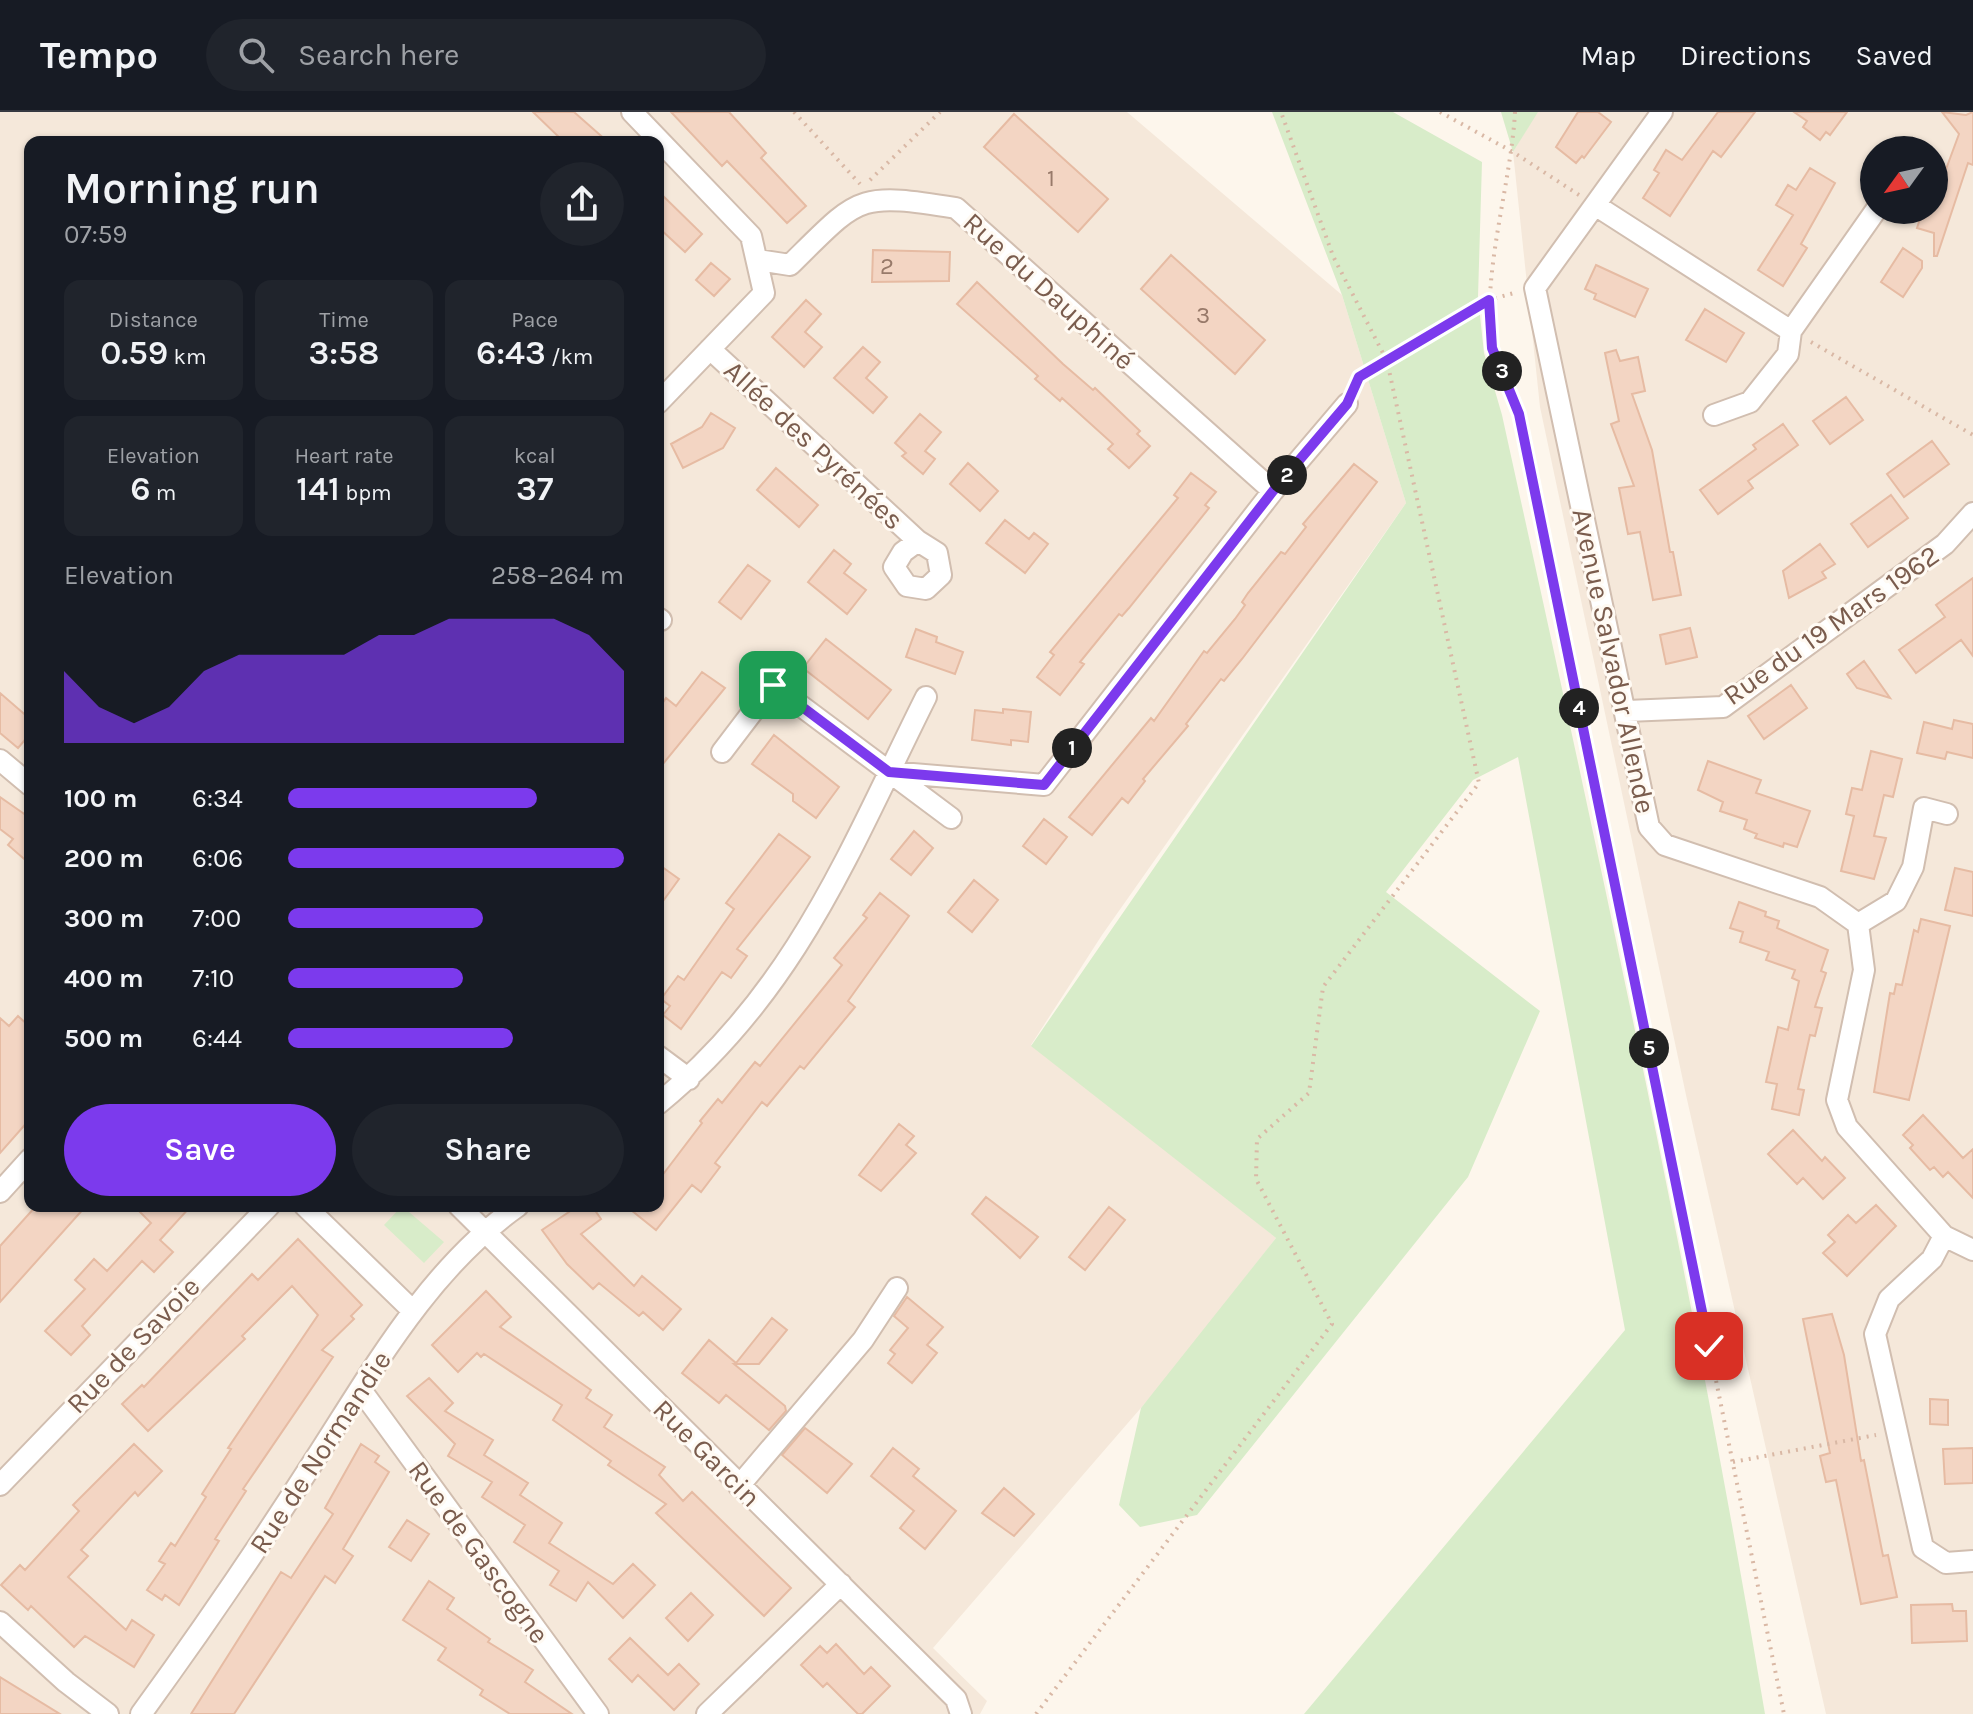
<!DOCTYPE html>
<meta charset="utf-8">
<style>
body{margin:0;font-family:Karla,sans-serif;background:#20242c;color:#f1f3f6;height:100vh;display:flex;flex-direction:column;font-size:30px;white-space:nowrap}
*{box-sizing:border-box;margin:0}
p{font-size:26px;color:#9ea1a6}
.icon{flex:none;width:44px;height:44px;fill:none;stroke:currentColor;stroke-width:2;stroke-linecap:round;stroke-linejoin:round}
.map{position:relative;flex:1;overflow:hidden}
.side{position:absolute;left:24px;top:24px;width:640px;height:1076px;display:flex;flex-direction:column;background:#171b24;border-radius:16px;box-shadow:0 2px 6px #0004}
.side>*{flex:none}
.needle{width:52px;rotate:237deg}
.controls{position:absolute;left:1860px;top:24px;display:grid;gap:16px}
.controls a{display:grid;place-items:center;width:88px;height:88px;border-radius:50%;background:#171b24;box-shadow:0 2px 6px #0004;font-size:40px}
.pin{position:absolute;display:grid;place-items:center;width:68px;height:68px;color:#fff;margin:-34px;border-radius:16px;box-shadow:0 4px 12px #0006}
.km{position:absolute;width:40px;height:40px;margin:-20px;border-radius:50%;background:#222;color:#fff;font-size:22px;line-height:40px;text-align:center}
.round{display:grid;place-items:center;flex:none;width:84px;height:84px;border-radius:42px;background:#20242c}
.summary{display:flex;align-items:center;justify-content:space-between;height:136px;padding:0 40px}
h1{font-size:44px;font-weight:600;line-height:60px}
.metrics{display:grid;grid-template-columns:repeat(3,1fr);gap:12px;height:136px;padding:8px 40px}
.metrics div{display:grid;align-content:center;border-radius:16px;background:#20242c;text-align:center}
.metrics b{font-size:34px;font-weight:600}
.metrics small{font-size:22px;font-weight:400}
.metrics p{font-size:22px}
.chart{height:224px;padding:16px 40px}
.chart p{display:flex;justify-content:space-between}
.chart svg{width:100%;height:144px;margin-top:8px;fill:#7c3aed;opacity:.7}
.primary-button{display:flex;gap:16px;margin-top:auto;padding:16px 40px}
.primary-button a{flex:1;height:92px;border-radius:48px;background:#7c3aed;color:#fff;font-size:32px;font-weight:600;line-height:92px;text-align:center}
.primary-button a+a{background:#20242c;color:#f1f3f6}
ul{padding:0 40px;list-style:none;font-size:26px}
li{display:grid;grid-template-columns:128px 96px 1fr;align-items:center;height:60px}
li i{height:20px;border-radius:10px;background:#7c3aed}
header{display:flex;align-items:center;gap:48px;box-sizing:border-box;height:112px;padding:0 40px;background:#171b24;border-bottom:2px solid #363941}
header strong{font-size:38px}
nav{display:flex;gap:44px;margin-inline-start:auto;font-size:28px}
.search{width:560px;height:72px;background:#20242c;display:flex;align-items:center;gap:20px;box-sizing:border-box;padding:0 28px;border-radius:44px;color:#9ea1a6;font-size:30px}
.map>svg:first-child{display:block}
.residential{fill:#f5e8da;fill-rule:evenodd}
.green{fill:#d8ecc9}
.building{fill:#f3d5c3;stroke:#e6bba3;stroke-width:2}
.lines{fill:none;stroke-linecap:round;stroke-linejoin:round}
.minor-casing{stroke:#d1beb0;stroke-width:24}
.path{stroke:#d9b8a5;stroke-width:4;stroke-dasharray:2 6;stroke-linecap:butt}
.minor{stroke:#fff;stroke-width:20}
.route-casing{stroke:#fff;stroke-width:16}
.route{stroke:#7c3aed;stroke-width:10}
.labels{text-anchor:middle;dominant-baseline:central;stroke-width:6;stroke-linejoin:round;paint-order:stroke}
.number-label{font-size:24px;fill:#987a6a}
.street-label{font-size:28px;fill:#7a5c4d;stroke:#fffaf3}
</style>
<header>
<strong>Tempo</strong>
<div class="search"><svg class="icon" aria-label="search" viewBox="0 0 24 24"><circle cx="10" cy="10" r="6"/><path d="M15 15l6 6"/></svg>Search here</div>
<nav><a>Map</a><a>Directions</a><a>Saved</a></nav>
</header>
<div class="map">
<svg width="1973" height="1602" viewBox="0 0 1973 1602">
<rect width="100%" height="100%" fill="#fdf6ec"/>
<path class="residential" d="M0,0h1127l215,183 64,208 -304,432 -71,110 152,116 93,77 -110,141 -233,269 54,53 -7,13h-980zM30,30h628v1064h-628z
M1537,0h436v1602h-147l-140,-619 -146,-688 -27,-255zM1874,38h60v60h-60z"/>
<path class="green" d="M1272,0h121l89,50 -4,135 6,56 18,62c95,432 190,863 263,1299h-461l321,-384 -107,-573 -45,23 -87,112 154,119 -72,166 -271,338 -57,12 -21,-22 22,-97 135,-170 -245,-192 375,-543 -64,-208z
M1501,0h37l-25,40z
M402,1094l42,36 -20,21 -40,-38z"/>
<path class="building" d="M533,0h41l34,30h-44z
M671,0h58l37,41 -5,5 45,48 -19,17 -60,-62 -5,5z
M1578,0h20l13,10 -27,36 -2,-2 -6,7 -20,-16z
M1718,0h37l-34,45 -8,-6 -43,65 -27,-18 16,-25 -5,-3 12,-20 16,10z
M1794,0h53l-17,23 -4,-3 -6,8 -17,-13 4,-6z
M1942,0l24,3 7,-3v53l-5,-2 -31,93h-3v-23l-17,-5 6,-18h11v-33l8,3 17,-46z
M1014,2l94,85 -30,33 -94,-85z
M1810,56l25,15 -34,61 6,4 -24,38 -25,-16 35,-55 -17,-10 12,-20 8,5z
M658,79l44,43 -17,18 -27,-25z
M1903,136l19,13v7l-19,29 -22,-15z
M873,138l77,2 -1,29 -77,1z
M1171,143l94,85 -30,34 -94,-85z
M711,151l19,16 -16,17 -18,-16z
M1596,153l52,24 -13,28 -41,-18 2,-5 -11,-5z
M977,170l86,82 30,26 2,-2 45,43 -3,3 13,12 -21,22 -21,-19 5,-5 -51,-46 -2,3 -25,-22 3,-3 -81,-72z
M806,188l15,14 -16,18 17,15 -18,20 -32,-30z
M1705,197l39,24 -18,29 -40,-22z
M863,235l17,15 -14,16 21,19 -14,16 -39,-35z
M1616,238l4,11 18,-4 7,34 -13,3 20,56 18,102h3l8,43 -28,5 -13,-68 -12,2 -9,-46 15,-2 -23,-62 8,-3 -14,-68z
M1846,285l17,23 -33,24 -17,-23z
M711,301l24,15 -12,20 -40,20 -12,-24 31,-17z
M920,302l21,18 -16,19 10,8 -12,15 -21,-18 4,-3 -11,-10z
M1783,312l15,21 -50,36 5,7 -35,26 -18,-24 56,-41 -3,-4z
M1932,329l17,23 -45,33 -17,-23z
M968,351l30,28 -18,20 -30,-27z
M1354,352l23,18 -135,177 -18,22 -3,-2 -35,45 2,2 -45,53 2,2 -17,22 -6,-5 -30,37 -23,-18 82,-99 3,3 50,-70 3,2 28,-34 10,-14 -3,-3 6,-9 33,-41 4,2 21,-27 -3,-3z
M776,356l42,37 -19,22 -42,-37z
M1191,361l25,19 -11,13 4,3 -80,100 -7,8 -3,-2 -39,48 4,2 -24,31 -23,-18 17,-22 -4,-3 128,-154 -4,-3z
M1891,383l17,23 -40,29 -17,-23z
M1005,408l24,19 5,-6 14,11 -23,29 -39,-30z
M1820,432l15,20 -13,8 4,6 -37,20 -6,-27z
M834,438l17,14 -7,9 22,17 -19,24 -39,-32z
M748,453l22,16 -29,38 -22,-17z
M1973,466v78l-12,-16 -45,33 -17,-23 46,-33 -9,-12z
M1690,516l7,29 -31,7 -6,-29z
M916,517l21,8 -1,5 27,10 -8,22 -49,-17z
M826,527l65,51 -23,29 -65,-51z
M1864,549l26,37 -33,-10 -10,-14z
M702,560l23,16 -67,82v-60l8,-12 10,8z
M1791,573l16,23 -43,31 -16,-23z
M0,581l30,26v15l-12,14 -18,-15z
M1003,597l28,3 -3,30 -17,-2v5l-39,-5 3,-30 28,3z
M1954,608l19,4v34l-26,-6 -2,7 -28,-6 7,-31 28,7z
M774,623l65,52 -23,31 -23,-17v-7l-41,-30z
M1871,639l31,8 -9,38 -9,-2 -10,41 12,2 -12,41 -33,-8 13,-55 -8,-2 6,-26 10,2z
M1708,649l53,19 -5,13 54,18 -13,36 -13,-4 -1,4 -28,-9 2,-4 -13,-5 3,-9 -27,-9 3,-9 -25,-12z
M0,685l30,21v46l-22,-19 5,-6 -13,-10z
M1044,707l23,18 -21,27 -23,-18z
M914,719l19,17 -22,27 -20,-16z
M779,722l31,23 -73,92 10,7 -16,22 -9,-6 -41,57 -18,-14 7,-9 -9,-7 17,-23 6,4 50,-71 -8,-6z
M658,752l21,15 -21,29z
M1955,756l18,4v44l-28,-6z
M974,768l24,20 -26,32 -24,-20z
M880,781l29,23 -61,85 7,6 -51,62 -4,-3 -33,40 -5,-4 -47,61 5,4 -19,25 -9,-7 -36,45 -30,-24h32v-25l44,-58 -2,-2 18,-22 4,4 33,-41 5,4 82,-101 -8,-7 33,-40 -4,-3z
M1739,790l27,10 -1,4 14,5 -2,7 51,22 -7,21 5,2 -11,34 7,1 -7,28 -5,-1 -12,54 6,1 -5,25 -27,-6 5,-25 -11,-2 12,-55 10,3 11,-49 -7,-3 3,-8 -29,-10 3,-8 -29,-10 3,-10 -13,-4z
M1921,807l29,7 -41,174 -35,-8 16,-99 4,1 2,-10 6,1 12,-55 4,2z
M18,904l12,11v92l-30,34v-135l9,8z
M1923,1003l40,43 10,-9v49l-25,-26 -5,5 -9,-10 -4,3 -20,-22 3,-3 -10,-10z
M899,1012l15,12 -8,9 10,8 -35,38 -22,-16z
M1793,1018l29,31 3,-4 20,21 -22,21 -20,-21 -6,6 -29,-30z
M986,1085l52,40 -18,21 -48,-44z
M1876,1093l20,21 -49,50 -24,-23 12,-11 -7,-7 20,-20 8,8z
M36,1094h50l-86,96v-56z
M134,1094h57l-31,34 13,12 -19,20 -12,-11 -60,65 8,9 -19,20 -26,-24 40,-42 -10,-9 19,-21 13,12 44,-48z
M578,1094h14l9,13 -20,15 53,52 8,-10 39,33 -18,21 -20,-18 -4,4 -40,-33 -6,6 -26,-25 -25,-34z
M1109,1095l16,13 -40,50 -16,-13z
M298,1127l64,66 -11,11 3,3 -32,31 11,7 -90,132 3,2 -31,48 4,2 -40,64 -14,-10 -3,5 -15,-10 18,-26 -6,-3 12,-18 4,3 31,-49 -4,-3 29,-45 -3,-1 90,-133 -26,-29 -50,50 3,3 -97,92 -26,-27 20,-19 2,2 108,-113 6,6z
M486,1179l25,26 -11,10 91,63 -5,8 26,17 -8,12 61,40 -6,8 24,26 9,-9 99,96 -27,28 -108,-103 10,-9 -58,-39 3,-4 -58,-41 9,-15 -78,-51 -3,3 -4,-4 -19,19 -26,-27z
M907,1185l36,30 -16,18 10,8 -25,30 -24,-20 7,-9 -5,-4 18,-22 -14,-12z
M1832,1202l12,41 17,106 3,-1 19,96 5,-1 9,42 -36,7 -25,-124 -10,2 -6,-26 10,-3 -27,-134z
M772,1206l15,12 -28,34h-25l51,42 1,5 -17,19 -43,-35 -7,8 -37,-30 27,-33 27,23z
M429,1266l24,25 -8,8 48,29 -9,15 44,28 -8,12 42,28 -13,20 64,41 20,-20 22,21 -32,33 -35,-36 -12,19 -26,-16 9,-14 -45,-29 11,-17 -43,-28 10,-15 -44,-26 7,-12 -48,-48z
M1930,1287l18,1v25l-18,-1z
M805,1316l47,36 -25,29 -45,-38z
M134,1332l28,27 -24,25 -3,-4 -54,58 7,6 -20,21 58,53 6,-10 22,15 -20,32 -49,-31 -11,11 -43,-41 -3,4 -27,-25 19,-20 5,5 54,-59 -6,-6z
M361,1332l18,12 -4,6 14,10 -46,77 10,7 -18,27 -10,-7 -91,138h-43l90,-142 10,6 42,-64 -8,-6z
M893,1336l26,21 -6,7 43,35 -31,38 -25,-21 14,-17 -43,-35z
M1973,1336v35l-28,1 -2,-35z
M1004,1376l30,26 -20,22 -32,-23z
M407,1408l22,14 -18,27 -22,-14z
M429,1469l25,17 -7,11 43,30 -2,3 45,28 -8,12 47,32h-62l-30,-19 3,-5 -45,-30 8,-12 -43,-28z
M691,1481l22,22 -25,26 -22,-23z
M1952,1492l1,7h13l1,30 -55,2 -1,-38z
M630,1526l38,37 11,-11 20,20 -25,26 -36,-35 -6,7 -23,-23z
M836,1532l28,30 7,-7 19,19 -28,28h-4l-31,-31 -4,4 -22,-22 19,-19 7,7z
M0,1565l60,37h-60z"/>
<g class="lines">
<defs>
<path id="minor" d="M632,0l119,124 13,57 -106,110
M1662,0l-127,176 114,539 16,18 155,52 38,27 6,46 -27,130 10,27 97,109 29,14
M1595,93l196,126
M758,148l32,5c70,-69 66,-73 166,-57l317,283 -229,294 -155,-13
M710,237l208,192 19,12 4,22 -15,14 -19,-3 -13,-19 9,-15 15,-11
M1714,303l36,-13 38,-48 3,-23 85,-121
M1273,379l74,-87
M658,506l3,2
M1627,599l96,-4 222,-163 28,-31
M722,640l51,-67 178,133
M0,648l30,25
M1858,812l38,-23 17,-34 11,-59 23,6
M658,944l31,23
M658,992c138,-113 191,-253 268,-407
M0,1080l30,-33
M305,1094l108,105
M459,1094l497,493 5,15
M1944,1124l-12,23 -43,40 -14,35 48,214 23,15 27,-2
M361,1278l237,324
M0,1373l269,-279
M739,1374l124,-146 34,-52
M0,1510l66,60 42,32
M141,1602c59,-81 115,-163 169,-247 60,-92 117,-197 208,-261
M707,1602l134,-130"/>
</defs>
<use href="#minor" class="minor-casing"/>
<path class="path" d="M794,0l66,72
M1440,0l73,40 66,43
M1515,0c-4,73 -34,163 -23,233 3,23 19,48 27,69l265,1300
M870,68l70,-68
M1811,230l162,93
M1355,275l4,-10 130,-77 25,-7
M1733,1350l143,-27
M1036,1602l296,-390 -76,-145 1,-40 52,-46 14,-106 156,-204 -92,-422 -54,-105 -52,-144"/>
<use href="#minor" class="minor"/>
</g>
<g class="lines">
<defs>
<path id="route" d="M773,573l116,87 155,13 229,-294 74,-87 12,-27 130,-77 3,48 27,66 190,932"/>
</defs>
<use href="#route" class="route-casing"/>
<use href="#route" class="route"/>
</g>
<g class="labels">
<g class="number-label">
<text x="1051" y="66">1</text>
<text x="887" y="154">2</text>
<text x="1203" y="203">3</text>
</g>
<g class="street-label">
<text transform="translate(1049 179) rotate(42)">Rue du Dauphiné</text>
<text transform="translate(814 333) rotate(43)">Allée des Pyrénées</text>
<text transform="translate(1831 513) rotate(-35)">Rue du 19 Mars 1962</text>
<text transform="translate(1614 549) rotate(78)">Avenue Salvador Allende</text>
<text transform="translate(133 1233) rotate(-46)">Rue de Savoie</text>
<text transform="translate(320 1340) rotate(-57)">Rue de Normandie</text>
<text transform="translate(707 1341) rotate(45)">Rue Garcin</text>
<text transform="translate(479 1440) rotate(54)">Rue de Gascogne</text>
</g>
</g>
</svg>
<div class="controls">
<a><svg class="needle" viewBox="-14 -14 28 28"><path d="M0-13l5 13h-10z" fill="#e53935"/><path d="M0 13l5-13h-10z" fill="#9ea1a6"/></svg></a>
</div>
<div class="pin" style="left:773px;top:573px;background:#1e9e55"><svg class="icon" aria-label="arrive" viewBox="0 0 24 24"><path d="M6 21V4h12l-3 4 3 4H6"/></svg></div>
<div class="pin" style="left:1709px;top:1234px;background:#d93025"><svg class="icon" aria-label="check" viewBox="0 0 24 24"><path d="M5 12l5 5 9-10"/></svg></div>
<b class="km" style="left:1072px;top:636px">1</b>
<b class="km" style="left:1287px;top:363px">2</b>
<b class="km" style="left:1502px;top:259px">3</b>
<b class="km" style="left:1579px;top:596px">4</b>
<b class="km" style="left:1649px;top:936px">5</b>
<section class="side">
<div class="summary"><div><h1>Morning run</h1><p>07:59</p></div><a class="round"><svg class="icon" aria-label="share" viewBox="0 0 24 24"><path d="M12 15V3M7 8l5-5 5 5M5 13v7h14v-7"/></svg></a></div>
<div class="metrics">
<div><p>Distance</p><b>0.59<small> km</small></b></div>
<div><p>Time</p><b>3:58</b></div>
<div><p>Pace</p><b>6:43<small> /km</small></b></div>
</div>
<div class="metrics">
<div><p>Elevation</p><b>6<small> m</small></b></div>
<div><p>Heart rate</p><b>141<small> bpm</small></b></div>
<div><p>kcal</p><b>37</b></div>
</div>
<div class="chart"><p><span>Elevation</span>258–264 m</p>
<svg viewBox="0 0 160 44" preserveAspectRatio="none"><path d="M0 44V22L10 33L20 38L30 33L40 22L50 17L60 17L70 17L80 17L90 11L100 11L110 6L120 6L130 6L140 6L150 11L160 22V44z"/></svg>
</div>
<ul>
<li><b>100 m</b>6:34<i style="width:74%"></i></li>
<li><b>200 m</b>6:06<i style="width:100%"></i></li>
<li><b>300 m</b>7:00<i style="width:58%"></i></li>
<li><b>400 m</b>7:10<i style="width:52%"></i></li>
<li><b>500 m</b>6:44<i style="width:67%"></i></li>
</ul>
<div class="primary-button"><a>Save</a><a>Share</a></div>
</section>
</div>
